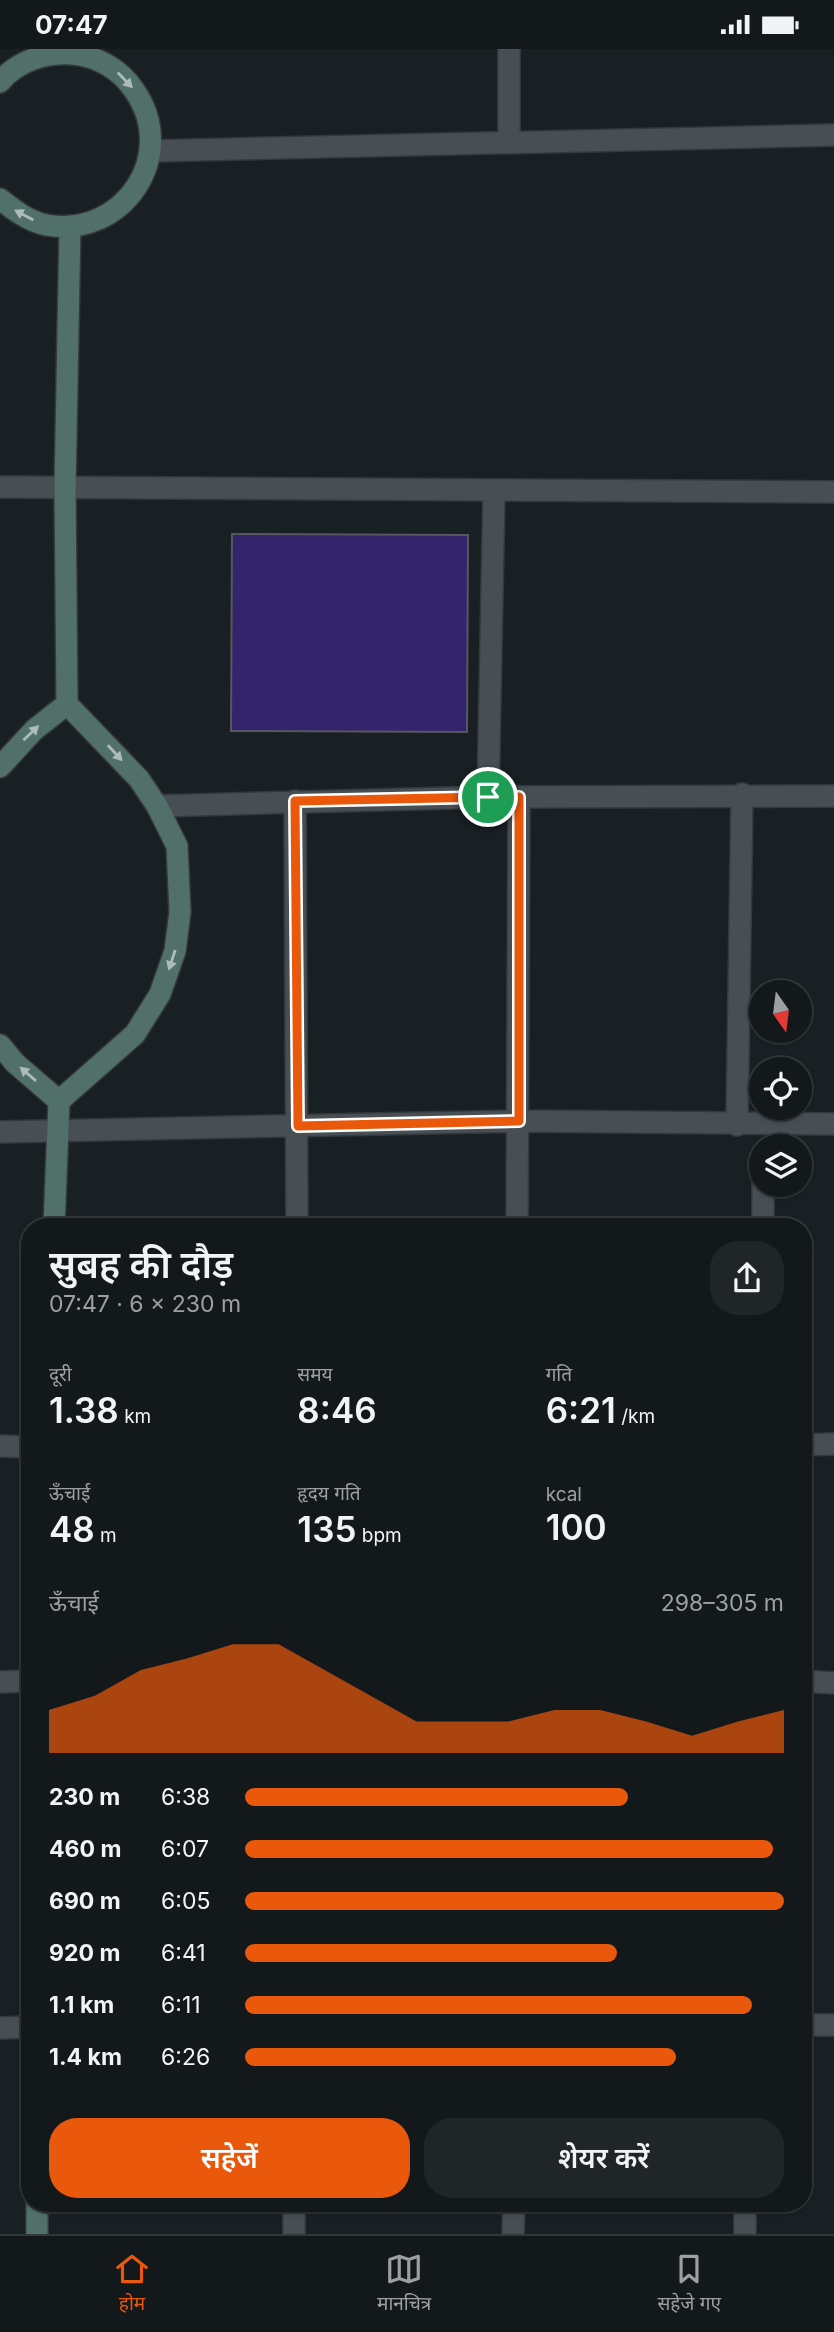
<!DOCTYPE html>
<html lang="hi">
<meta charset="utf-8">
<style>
body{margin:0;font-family:Inter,"Noto Sans Devanagari",sans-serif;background:#202528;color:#f1f3f6;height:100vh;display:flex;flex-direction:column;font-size:26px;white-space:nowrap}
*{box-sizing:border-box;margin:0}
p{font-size:23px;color:#9da0a3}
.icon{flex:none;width:38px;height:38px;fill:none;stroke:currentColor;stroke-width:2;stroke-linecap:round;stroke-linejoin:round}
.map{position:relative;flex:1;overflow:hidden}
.side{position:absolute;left:21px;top:1169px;width:791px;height:994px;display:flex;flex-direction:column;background:#13181b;border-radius:28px;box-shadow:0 2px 5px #0004,0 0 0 2px #32373a}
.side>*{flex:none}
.needle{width:46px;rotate:166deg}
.buttons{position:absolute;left:749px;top:931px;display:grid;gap:14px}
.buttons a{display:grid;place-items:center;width:63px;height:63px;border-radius:50%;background:#13181b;box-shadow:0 2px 5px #0004,0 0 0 2px #32373a;font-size:35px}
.pin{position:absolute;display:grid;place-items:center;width:60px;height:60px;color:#fff;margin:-30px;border:4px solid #fff;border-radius:50%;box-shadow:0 2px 7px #0007}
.round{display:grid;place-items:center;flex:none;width:74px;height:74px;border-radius:28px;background:#202528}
.overview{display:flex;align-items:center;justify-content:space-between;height:119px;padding:0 28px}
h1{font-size:38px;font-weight:600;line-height:52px}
.figures{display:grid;grid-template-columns:repeat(3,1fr);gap:10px;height:119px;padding:7px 28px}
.figures div{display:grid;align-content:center}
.figures b{font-size:35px;font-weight:600}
.figures small{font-size:19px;font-weight:400}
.figures p{font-size:19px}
.chart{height:196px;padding:14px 28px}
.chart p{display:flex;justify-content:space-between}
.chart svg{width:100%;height:126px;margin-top:7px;fill:#ea580c;opacity:.7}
.button{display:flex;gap:14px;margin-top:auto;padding:14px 28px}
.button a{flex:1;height:80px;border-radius:28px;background:#ea580c;color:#fff;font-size:28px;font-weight:600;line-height:80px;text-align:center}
.button a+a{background:#202528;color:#f1f3f6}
ul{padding:0 28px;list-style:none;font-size:23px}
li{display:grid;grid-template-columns:112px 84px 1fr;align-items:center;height:52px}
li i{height:18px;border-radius:9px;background:#ea580c}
.status{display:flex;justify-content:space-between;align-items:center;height:49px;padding:0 35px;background:#13181b;direction:ltr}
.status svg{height:19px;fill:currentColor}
.dock{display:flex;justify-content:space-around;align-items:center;height:98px;border-top:2px solid #32373a;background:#13181b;font-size:19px;color:#9da0a3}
.dock a{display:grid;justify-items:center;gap:4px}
.dock .current{color:#ea580c}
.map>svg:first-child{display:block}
.building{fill:#34246e;stroke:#57575f;stroke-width:2}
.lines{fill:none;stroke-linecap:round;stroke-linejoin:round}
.street-casing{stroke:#35393e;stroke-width:24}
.secondary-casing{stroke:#35393e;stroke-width:24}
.street{stroke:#484f54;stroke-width:21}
.secondary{stroke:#52706a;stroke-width:21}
.oneway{fill:#aebbbb}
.route-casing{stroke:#fff;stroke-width:14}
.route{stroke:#ea580c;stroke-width:9}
</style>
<div class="status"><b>07:47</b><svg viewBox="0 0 49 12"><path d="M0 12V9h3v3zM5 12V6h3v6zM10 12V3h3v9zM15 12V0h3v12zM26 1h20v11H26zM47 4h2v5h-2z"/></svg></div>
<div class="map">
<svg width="834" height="2185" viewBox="0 0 834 2185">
<rect width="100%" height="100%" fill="#192024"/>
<path class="building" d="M232,485l236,1 -1,197 -236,-1z"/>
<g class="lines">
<defs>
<path id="street" d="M509,94v-94
M151,102l683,-16
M0,438l834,5
M488,748l6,-306
M295,752l2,426
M157,757l331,-9 346,-1
M737,1076l5,-331
M0,1083l519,-11 315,3
M763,1136v42
M517,1178l2,-430
M803,1396l31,-1
M0,1397l30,1
M803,1632l31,2
M0,1633l30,-1
M803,1976h31
M0,1979l30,-1
M294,2154v31
M513,2185l1,-31
M745,2185v-31"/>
<path id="secondary" d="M0,33c17,-21 46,-30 72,-28 25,2 48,15 62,36 46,65 -11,149 -88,135 -18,-4 -32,-15 -46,-26
M0,718l34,-37 33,-26
M0,996l15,18 44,38
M54,1178l5,-126 76,-67 25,-40 15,-43 5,-39 -3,-66 -20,-40 -18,-27 -72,-75 -2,-216 5,-262
M37,2185v-31"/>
</defs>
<use href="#street" class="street-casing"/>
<use href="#secondary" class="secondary-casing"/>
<use href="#street" class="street"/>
<use href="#secondary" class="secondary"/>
</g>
<defs><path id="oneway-solid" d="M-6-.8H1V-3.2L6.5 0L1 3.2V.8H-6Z" transform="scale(1.75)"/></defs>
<g class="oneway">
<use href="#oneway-solid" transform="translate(125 31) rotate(46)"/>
<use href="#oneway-solid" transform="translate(24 166) rotate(-152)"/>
<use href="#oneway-solid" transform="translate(31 684) rotate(-44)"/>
<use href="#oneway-solid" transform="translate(115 704) rotate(47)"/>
<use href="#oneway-solid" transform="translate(172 911) rotate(108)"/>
<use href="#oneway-solid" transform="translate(28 1025) rotate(-139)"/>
</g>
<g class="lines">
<defs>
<path id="route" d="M488,748h31v324l-221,5 -3,-325z"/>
</defs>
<use href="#route" class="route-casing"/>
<use href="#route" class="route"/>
</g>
</svg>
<div class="buttons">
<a><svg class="needle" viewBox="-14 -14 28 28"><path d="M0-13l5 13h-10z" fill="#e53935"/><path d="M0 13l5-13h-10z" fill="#9da0a3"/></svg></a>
<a><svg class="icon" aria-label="locate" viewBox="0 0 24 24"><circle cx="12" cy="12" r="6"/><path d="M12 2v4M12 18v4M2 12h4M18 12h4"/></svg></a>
<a><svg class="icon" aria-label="layers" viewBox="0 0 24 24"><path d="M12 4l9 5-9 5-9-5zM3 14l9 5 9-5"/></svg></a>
</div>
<div class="pin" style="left:488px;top:748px;background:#1e9e55"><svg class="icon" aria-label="arrive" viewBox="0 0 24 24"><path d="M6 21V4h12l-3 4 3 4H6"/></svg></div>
<section class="side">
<div class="overview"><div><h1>सुबह की दौड़</h1><p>07:47 · 6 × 230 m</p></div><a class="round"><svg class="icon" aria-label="share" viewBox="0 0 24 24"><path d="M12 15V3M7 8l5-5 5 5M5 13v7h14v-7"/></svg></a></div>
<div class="figures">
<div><p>दूरी</p><b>1.38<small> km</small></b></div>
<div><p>समय</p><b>8:46</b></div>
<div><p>गति</p><b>6:21<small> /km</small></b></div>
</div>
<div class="figures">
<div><p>ऊँचाई</p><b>48<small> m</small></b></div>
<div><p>हृदय गति</p><b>135<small> bpm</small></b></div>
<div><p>kcal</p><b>100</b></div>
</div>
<div class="chart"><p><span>ऊँचाई</span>298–305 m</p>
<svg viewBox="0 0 160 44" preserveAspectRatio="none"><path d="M0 44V29L10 24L20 15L30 11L40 6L50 6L60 15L70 24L80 33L90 33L100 33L110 29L120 29L130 33L140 38L150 33L160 29V44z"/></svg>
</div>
<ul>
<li><b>230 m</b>6:38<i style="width:71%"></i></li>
<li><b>460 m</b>6:07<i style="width:98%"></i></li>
<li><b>690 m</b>6:05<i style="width:100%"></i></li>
<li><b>920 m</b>6:41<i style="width:69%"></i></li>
<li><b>1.1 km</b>6:11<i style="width:94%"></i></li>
<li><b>1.4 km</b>6:26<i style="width:80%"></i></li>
</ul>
<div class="button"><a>सहेजें</a><a>शेयर करें</a></div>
</section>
</div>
<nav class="dock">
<a class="current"><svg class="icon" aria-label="home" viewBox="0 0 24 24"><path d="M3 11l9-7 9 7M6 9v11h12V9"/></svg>होम</a>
<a><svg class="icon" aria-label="map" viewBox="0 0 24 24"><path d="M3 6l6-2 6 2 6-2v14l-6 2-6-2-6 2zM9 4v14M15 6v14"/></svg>मानचित्र</a>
<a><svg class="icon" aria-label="saved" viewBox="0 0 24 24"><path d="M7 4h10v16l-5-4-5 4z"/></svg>सहेजे गए</a>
</nav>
